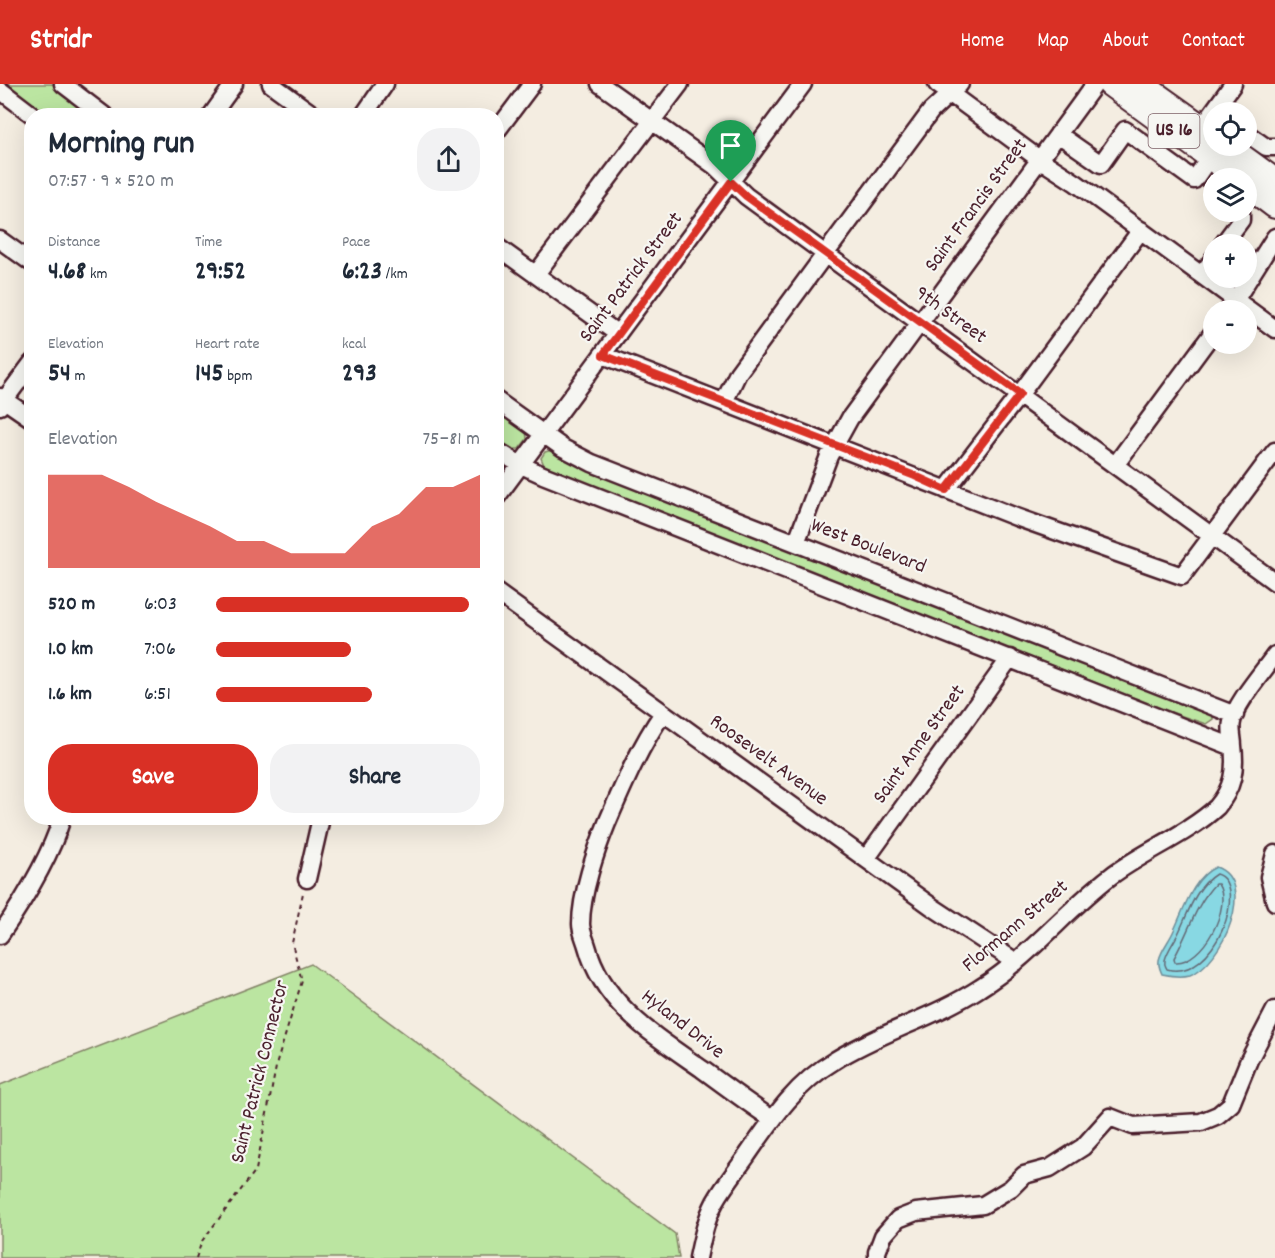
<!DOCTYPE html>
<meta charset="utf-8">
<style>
body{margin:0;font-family:Dekko,sans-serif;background:#f2f2f3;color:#1f2937;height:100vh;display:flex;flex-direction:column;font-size:22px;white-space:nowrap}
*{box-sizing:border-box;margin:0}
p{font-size:20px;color:#747a83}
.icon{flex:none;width:33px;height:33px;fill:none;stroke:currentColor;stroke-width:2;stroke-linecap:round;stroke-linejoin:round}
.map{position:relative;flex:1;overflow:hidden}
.panel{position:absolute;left:24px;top:24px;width:480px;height:717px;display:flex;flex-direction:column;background:#fff;border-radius:24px;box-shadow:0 6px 24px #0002}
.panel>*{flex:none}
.buttons{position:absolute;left:1203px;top:18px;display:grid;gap:12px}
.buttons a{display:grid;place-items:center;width:54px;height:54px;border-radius:50%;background:#fff;box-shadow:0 6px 24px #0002;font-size:30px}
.pin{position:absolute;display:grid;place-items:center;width:51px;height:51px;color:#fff;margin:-62px -26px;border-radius:50% 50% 50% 0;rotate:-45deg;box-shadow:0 0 6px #0007}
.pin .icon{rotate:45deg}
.round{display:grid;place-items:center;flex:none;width:63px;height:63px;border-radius:24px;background:#f2f2f3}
.headline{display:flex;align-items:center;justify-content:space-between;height:102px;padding:0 24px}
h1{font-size:33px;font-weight:700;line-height:45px}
.figures{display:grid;grid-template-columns:repeat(3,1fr);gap:9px;height:102px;padding:6px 24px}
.figures div{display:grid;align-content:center}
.figures b{font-size:26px;font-weight:700}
.figures small{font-size:16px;font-weight:400}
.figures p{font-size:16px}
.chart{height:168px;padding:12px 24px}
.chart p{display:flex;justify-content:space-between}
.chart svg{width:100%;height:108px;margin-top:6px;fill:#d93025;opacity:.7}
.button{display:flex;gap:12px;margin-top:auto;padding:12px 24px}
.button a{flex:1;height:69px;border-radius:24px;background:#d93025;color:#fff;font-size:24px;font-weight:700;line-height:69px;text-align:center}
.button a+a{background:#f2f2f3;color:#1f2937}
ul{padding:0 24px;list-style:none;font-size:20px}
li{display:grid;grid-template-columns:96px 72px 1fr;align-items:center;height:45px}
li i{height:15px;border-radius:8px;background:#d93025}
header{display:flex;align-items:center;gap:36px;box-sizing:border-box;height:84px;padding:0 30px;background:#d93025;color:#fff}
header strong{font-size:28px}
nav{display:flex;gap:33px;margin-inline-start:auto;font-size:21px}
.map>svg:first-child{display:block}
.green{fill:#bbe5a1;stroke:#828266;stroke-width:1.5}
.water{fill:#88d8e3;stroke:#6f8e99;stroke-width:1.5}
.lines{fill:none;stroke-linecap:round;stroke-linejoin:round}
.shore{stroke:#636975;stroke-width:1.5}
.minor-casing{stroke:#4a1f2b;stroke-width:21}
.highway-casing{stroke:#4a1f2b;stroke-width:28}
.path{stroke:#4a1f2b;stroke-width:2;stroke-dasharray:4.5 4.5;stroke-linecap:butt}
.minor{stroke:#f6f6f2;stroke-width:16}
.highway{stroke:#f6f6f2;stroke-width:24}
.route-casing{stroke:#fff;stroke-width:12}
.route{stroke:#d93025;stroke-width:8}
.labels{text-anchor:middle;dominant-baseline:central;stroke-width:4.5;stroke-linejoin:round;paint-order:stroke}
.shield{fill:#f6f6f2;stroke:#7e6067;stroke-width:1.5}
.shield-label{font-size:20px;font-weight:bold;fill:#4a1f2b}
.street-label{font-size:21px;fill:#4a1f2b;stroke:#f6f6f2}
</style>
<header>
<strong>Stridr</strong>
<nav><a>Home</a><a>Map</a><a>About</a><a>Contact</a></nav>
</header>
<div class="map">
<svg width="1275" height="1174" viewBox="0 0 1275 1174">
<rect width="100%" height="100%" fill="#f4ede1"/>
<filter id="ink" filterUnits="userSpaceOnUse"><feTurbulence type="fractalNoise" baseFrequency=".0167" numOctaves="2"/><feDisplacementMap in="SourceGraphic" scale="12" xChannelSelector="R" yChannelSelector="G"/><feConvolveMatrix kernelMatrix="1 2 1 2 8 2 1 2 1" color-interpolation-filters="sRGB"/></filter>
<g filter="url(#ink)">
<path class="green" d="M4,0h49l43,31h-48z
M497,322l29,24 1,9 -8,10h-12l-10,-7z
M552,366l661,265v4l-7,5 -27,-9 -629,-245 -6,-5 -3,-7 4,-6z
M311,880l364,270 4,24h-679v-173z"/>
<path class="water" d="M1216,783c42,15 6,97 -26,108 -8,2 -19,1 -28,-1 -2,-5 -4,-8 -3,-14 2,-10 11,-20 15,-30 10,-21 19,-53 42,-63z"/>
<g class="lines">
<path class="shore" d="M1216,790c34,10 -1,108 -49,95 -2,-4 -3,-4 -2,-9 2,-9 9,-18 13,-26 10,-20 17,-47 38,-60z
M1218,800c15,22 -15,80 -43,78l-1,-4c14,-24 21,-53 41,-74z"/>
<defs>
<path id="minor" d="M63,0l42,32
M271,0l44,32
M600,0l115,82 31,30 529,386
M937,0l102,75 37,24 199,146
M0,6l34,26
M211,32l23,-32
M363,32l22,-32
M1202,43l31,-43
M496,48l36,-48
M1246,49l20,14h9
M1058,50l43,30 24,-34 69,50 16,-23
M0,156l32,23
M1223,160l18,-24v-8
M496,162l122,88
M536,190l144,-190
M1202,190l12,-16
M1229,226l46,-73
M603,271l413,162 166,59 93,-125
M0,313l32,22
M496,316l67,48 29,15 643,252
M724,318l14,-29 88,-120 105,-142 29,-27
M0,322l32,-43
M496,366l25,15 22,10 690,272
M1116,380l98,-133
M946,406l74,-96 121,-164
M496,414l307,-414
M796,459l33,-87 21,-38 245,-334
M496,508l435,314 85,56
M663,629c-23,33 -40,73 -56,110 -11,27 -26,71 -26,101 0,7 4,15 6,22 16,59 68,90 115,123 23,17 46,34 70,50
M1275,770l-6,23 6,25
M866,775l144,-201
M307,795l14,-61
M0,851c24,-35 50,-77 62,-117
M698,1174c4,-19 8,-39 17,-56 9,-16 21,-31 31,-45 25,-36 49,-73 88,-96 46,-29 100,-43 146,-73 49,-30 85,-77 131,-112 32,-24 77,-42 106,-69 16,-19 19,-37 16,-61 0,-8 -3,-16 -1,-24 3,-18 31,-50 43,-67
M877,1174v-6l6,-16 15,-17 18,-7 67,-7 28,-17 13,-13 26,-7 33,-21 27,-30 23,9 68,-4 17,-7 13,-11 18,-44 26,-50"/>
<path id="highway" d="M1110,0l129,94
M1141,0l73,52
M1227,62l48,35
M1246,100l29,22"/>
</defs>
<use href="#minor" class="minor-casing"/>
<use href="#highway" class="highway-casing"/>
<path class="path" d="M196,1174l6,-17 54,-71 21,-108 25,-81 -10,-38 11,-50"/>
<use href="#minor" class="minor"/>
<use href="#highway" class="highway"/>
</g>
</g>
<g class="lines" filter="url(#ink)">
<defs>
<path id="route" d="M731,98l15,14 274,198 -74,96 -31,-14 -312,-121z"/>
</defs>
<use href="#route" class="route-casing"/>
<use href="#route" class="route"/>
</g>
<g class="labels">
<rect class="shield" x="1148.5" y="30" width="51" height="34" rx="4.5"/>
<g class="shield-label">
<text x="1174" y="47">US 16</text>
</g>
<g class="street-label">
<text transform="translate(977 122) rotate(-54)">Saint Francis Street</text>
<text transform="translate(632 194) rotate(-53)">Saint Patrick Street</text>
<text transform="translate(950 232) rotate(36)">9th Street</text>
<text transform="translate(868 463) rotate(21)">West Boulevard</text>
<text transform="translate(920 661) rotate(-54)">Saint Anne Street</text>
<text transform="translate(768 677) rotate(36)">Roosevelt Avenue</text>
<text transform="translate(1016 843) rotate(-40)">Flormann Street</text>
<text transform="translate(682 941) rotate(38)">Hyland Drive</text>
<text transform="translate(261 988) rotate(-76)">Saint Patrick Connector</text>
</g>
</g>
</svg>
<div class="buttons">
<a><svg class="icon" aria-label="locate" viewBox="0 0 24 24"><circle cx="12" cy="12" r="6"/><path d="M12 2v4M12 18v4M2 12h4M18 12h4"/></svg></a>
<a><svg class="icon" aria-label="layers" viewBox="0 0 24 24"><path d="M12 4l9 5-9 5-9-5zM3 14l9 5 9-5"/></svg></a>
<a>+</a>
<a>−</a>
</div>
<div class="pin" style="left:731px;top:98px;background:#1e9e55"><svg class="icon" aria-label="arrive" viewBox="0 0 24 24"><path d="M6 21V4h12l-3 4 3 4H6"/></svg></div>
<section class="panel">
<div class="headline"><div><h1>Morning run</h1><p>07:57 · 9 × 520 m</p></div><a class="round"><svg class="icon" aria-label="share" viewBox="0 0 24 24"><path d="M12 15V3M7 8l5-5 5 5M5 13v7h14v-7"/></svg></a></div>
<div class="figures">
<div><p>Distance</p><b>4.68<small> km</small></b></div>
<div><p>Time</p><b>29:52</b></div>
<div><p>Pace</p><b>6:23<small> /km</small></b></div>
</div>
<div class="figures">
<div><p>Elevation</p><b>54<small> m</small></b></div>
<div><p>Heart rate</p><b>145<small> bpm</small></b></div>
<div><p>kcal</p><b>293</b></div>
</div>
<div class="chart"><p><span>Elevation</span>75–81 m</p>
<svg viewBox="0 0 160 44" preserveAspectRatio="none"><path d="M0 44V6L10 6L20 6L30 11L40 17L50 22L60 27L70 33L80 33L90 38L100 38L110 38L120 27L130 22L140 11L150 11L160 6V44z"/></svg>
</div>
<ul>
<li><b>520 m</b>6:03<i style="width:96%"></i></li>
<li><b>1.0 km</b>7:06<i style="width:51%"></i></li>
<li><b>1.6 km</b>6:51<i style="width:59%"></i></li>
</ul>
<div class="button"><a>Save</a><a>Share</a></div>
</section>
</div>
